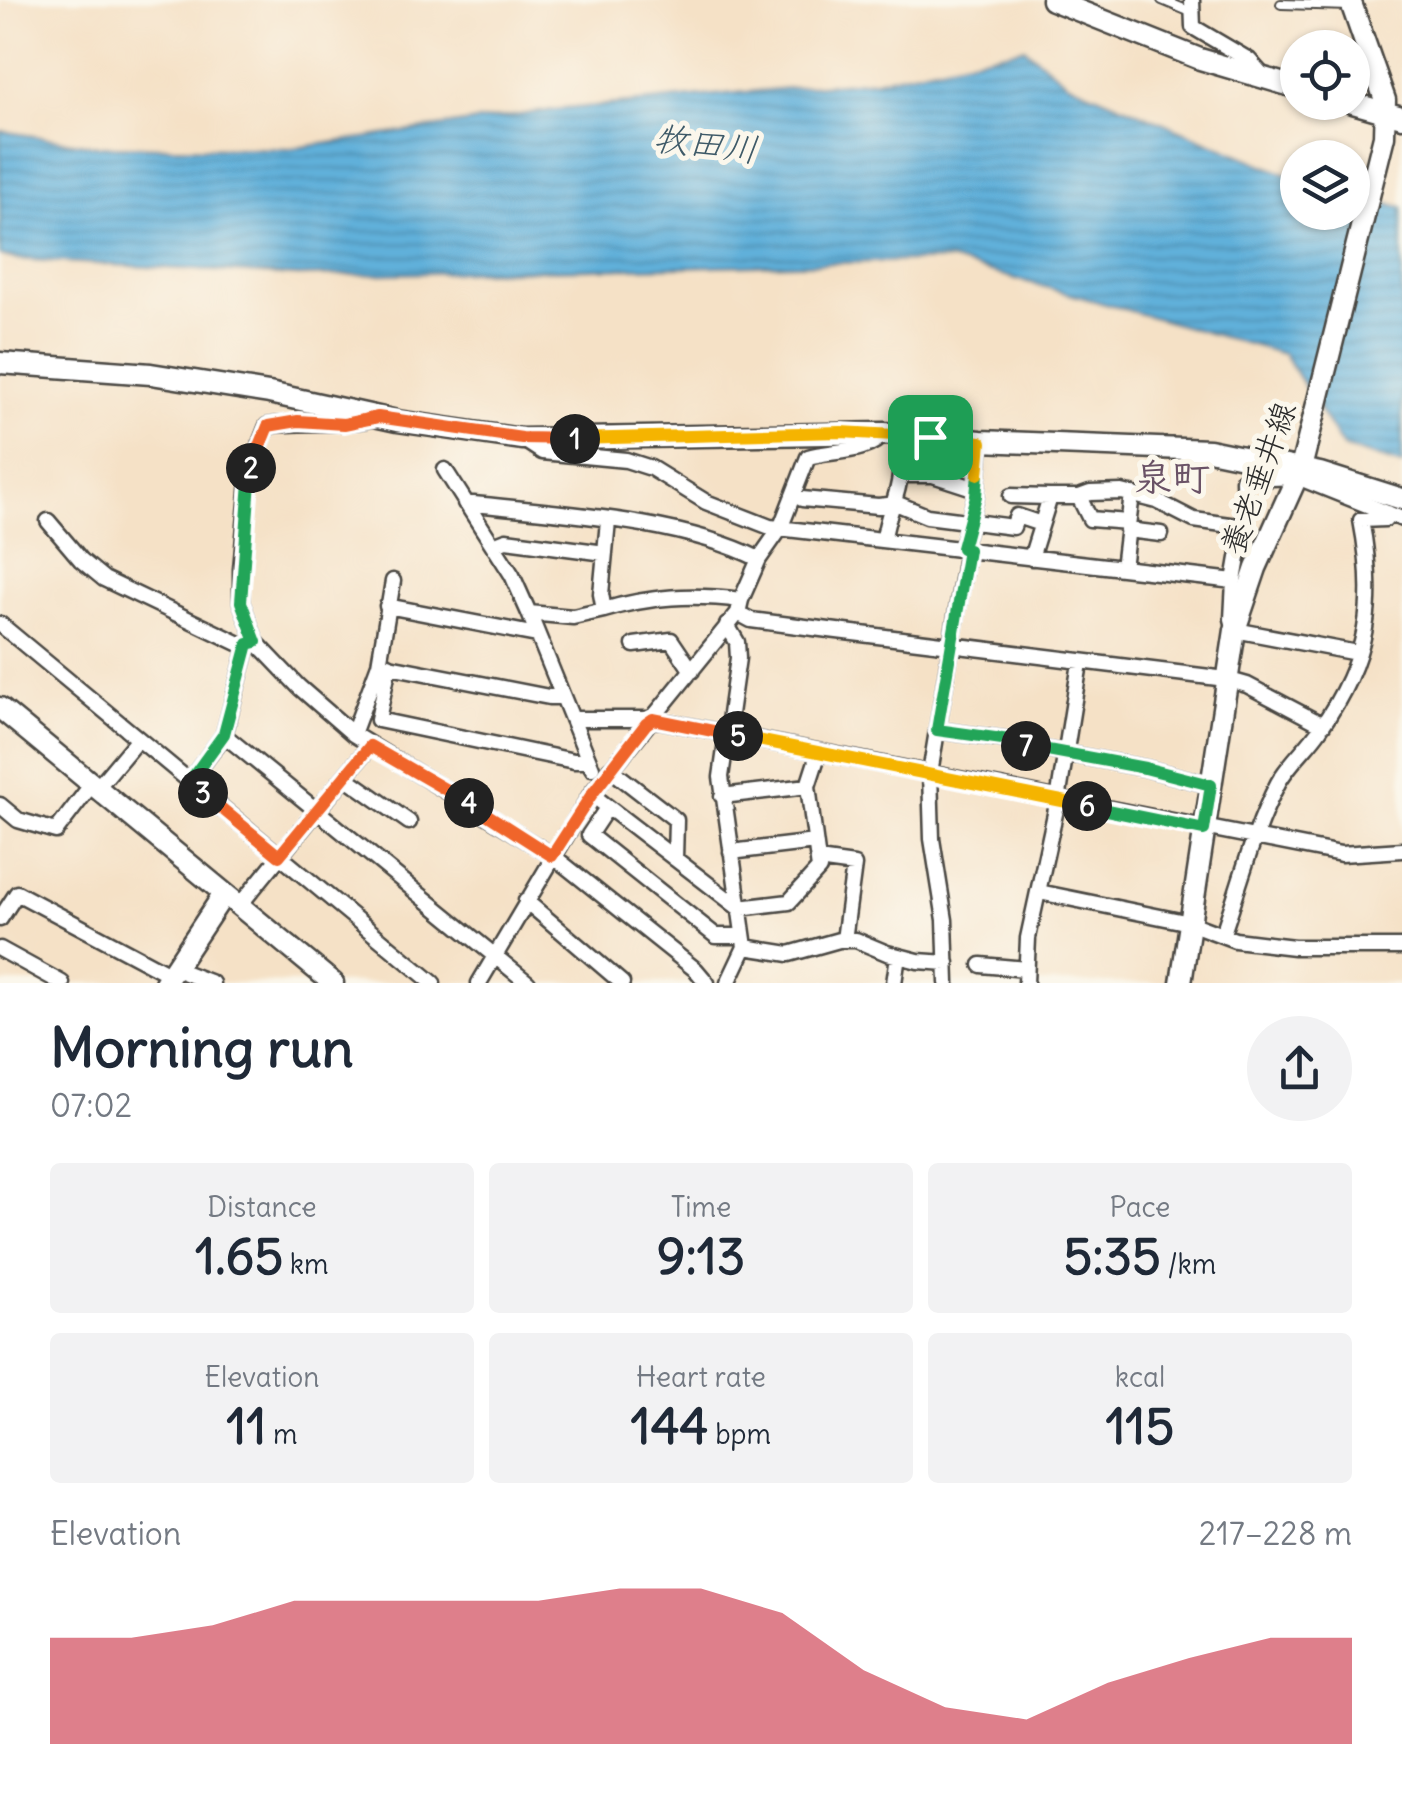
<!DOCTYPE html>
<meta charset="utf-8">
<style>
body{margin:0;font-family:Delius,"Klee One",sans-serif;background:#f2f2f3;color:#1f2937;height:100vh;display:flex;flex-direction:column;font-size:38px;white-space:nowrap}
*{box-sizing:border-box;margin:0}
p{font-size:32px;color:#747a83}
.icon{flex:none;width:55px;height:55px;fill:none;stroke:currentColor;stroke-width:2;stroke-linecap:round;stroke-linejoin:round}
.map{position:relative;height:983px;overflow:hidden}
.drawer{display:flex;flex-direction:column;background:#fff;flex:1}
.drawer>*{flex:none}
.fabs{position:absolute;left:1280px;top:30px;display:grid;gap:20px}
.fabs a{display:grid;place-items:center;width:90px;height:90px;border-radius:50%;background:#fff;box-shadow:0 2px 8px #0004;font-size:50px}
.pin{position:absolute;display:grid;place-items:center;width:85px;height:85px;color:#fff;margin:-42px;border-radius:20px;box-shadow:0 5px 15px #0006}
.km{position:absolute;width:50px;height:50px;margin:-25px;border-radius:50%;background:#222;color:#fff;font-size:28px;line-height:50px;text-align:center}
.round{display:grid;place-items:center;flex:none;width:105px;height:105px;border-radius:52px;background:#f2f2f3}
.head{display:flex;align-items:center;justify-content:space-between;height:170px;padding:0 50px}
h1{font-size:55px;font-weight:700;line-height:75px}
.metrics{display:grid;grid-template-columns:repeat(3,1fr);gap:15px;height:170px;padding:10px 50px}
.metrics div{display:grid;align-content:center;border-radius:10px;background:#f2f2f3;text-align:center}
.metrics b{font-size:50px;font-weight:700}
.metrics small{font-size:28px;font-weight:400}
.metrics p{font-size:28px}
.chart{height:280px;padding:20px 50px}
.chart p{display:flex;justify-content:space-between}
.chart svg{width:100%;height:180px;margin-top:10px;fill:#d1495b;opacity:.7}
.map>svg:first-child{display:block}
.water{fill:url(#water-rules);stroke:#466e82;stroke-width:2.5}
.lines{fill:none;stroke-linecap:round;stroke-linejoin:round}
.lane-casing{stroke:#494642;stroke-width:12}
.street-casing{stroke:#494642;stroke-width:19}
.secondary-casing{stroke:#494642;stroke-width:25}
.lane{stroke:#fff;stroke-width:8}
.street{stroke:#fff;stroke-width:14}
.secondary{stroke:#fff;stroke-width:20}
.split-1-casing{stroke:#fff;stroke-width:20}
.split-2-casing{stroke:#fff;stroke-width:20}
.split-3-casing{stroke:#fff;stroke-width:20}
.split-4-casing{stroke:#fff;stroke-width:20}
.split-5-casing{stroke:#fff;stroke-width:20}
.split-6-casing{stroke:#fff;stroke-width:20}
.split-7-casing{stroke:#fff;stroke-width:20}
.split-8-casing{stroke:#fff;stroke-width:20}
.split-9-casing{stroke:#fff;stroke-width:20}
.split-1{stroke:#f5b400;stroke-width:12}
.split-2{stroke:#f0652b;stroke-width:12}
.split-3{stroke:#22a559;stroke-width:12}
.split-4{stroke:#f0652b;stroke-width:12}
.split-5{stroke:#f0652b;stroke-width:12}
.split-6{stroke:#f5b400;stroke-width:12}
.split-7{stroke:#22a559;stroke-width:12}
.split-8{stroke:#22a559;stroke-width:12}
.split-9{stroke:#f5b400;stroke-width:12}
.labels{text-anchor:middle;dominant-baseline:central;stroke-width:10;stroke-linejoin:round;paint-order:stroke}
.street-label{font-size:32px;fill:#2b2b2b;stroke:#fbf7ec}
.water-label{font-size:35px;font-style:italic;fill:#3e5a68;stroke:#fbf7ec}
.quarter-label{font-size:38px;font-weight:bold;fill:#6a5266;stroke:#fbf7ec}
</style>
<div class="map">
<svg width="1402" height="983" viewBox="0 0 1402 983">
<defs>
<pattern id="water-rules" width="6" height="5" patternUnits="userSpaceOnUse" patternTransform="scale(2.5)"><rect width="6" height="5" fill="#60b0da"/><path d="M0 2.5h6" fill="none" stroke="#4f8fb1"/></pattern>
</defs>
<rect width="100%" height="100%" fill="#fbf7ec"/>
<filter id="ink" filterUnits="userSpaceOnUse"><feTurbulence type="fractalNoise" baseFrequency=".01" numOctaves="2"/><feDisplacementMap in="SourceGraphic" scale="20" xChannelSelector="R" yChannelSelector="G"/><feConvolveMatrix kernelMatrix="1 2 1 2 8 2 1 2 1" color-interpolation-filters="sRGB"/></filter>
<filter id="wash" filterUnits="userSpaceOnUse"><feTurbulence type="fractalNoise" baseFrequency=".0048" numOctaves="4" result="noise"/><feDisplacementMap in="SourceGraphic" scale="40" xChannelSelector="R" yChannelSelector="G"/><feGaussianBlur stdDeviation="2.25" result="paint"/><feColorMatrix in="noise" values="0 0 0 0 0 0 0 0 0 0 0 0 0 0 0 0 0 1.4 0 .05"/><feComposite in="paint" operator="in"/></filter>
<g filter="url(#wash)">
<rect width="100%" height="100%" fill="#f5e1c6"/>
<path class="water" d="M1024,48l44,35 229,96 1,33h54l1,-17 49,12v258l-59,-18 -59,-93 -335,-94 -651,16 -282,-17 -16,-4v-124l97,15 192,3 265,-39 322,-30z"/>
</g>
<g filter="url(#ink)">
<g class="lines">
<defs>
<path id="lane" d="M1162,0l29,12
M1281,4l70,2"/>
<path id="street" d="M1192,0l1,27 56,33 15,17
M370,419c-35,8 -68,1 -103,7l-17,43 -9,100v33l15,40 43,45 54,47 200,122 143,114 11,13
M522,439l20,13 84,8 25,8 55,34 64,25 464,54 -2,38 3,11 122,23
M445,470l67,105 17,38
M1011,496l39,1 -19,61
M1050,497h29l11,22 38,3
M1079,497l11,-4 32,-1 35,9 37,19 50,7
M802,499l76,7 20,-2 29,12 86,11 4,-11 24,8
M465,503c90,10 215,16 294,56
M48,521l33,39 23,19 138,66 14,-3
M608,521l-7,73 3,16c46,-14 89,-16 137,-10
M1127,530l34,4
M884,538c3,-25 14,-39 16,-63h33l43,14
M493,545l13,-5 99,13
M962,548l14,-52 5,-55
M1123,568l9,-74
M1234,581l10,-58 -1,-44 54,-2 105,42
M387,606l150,29
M738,613l13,7 78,10 397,49 21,6 76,40
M0,624l433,359
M727,625l10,17 1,16 -17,119 24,170 -17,36
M634,645l37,-5 21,31
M379,664l170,33h13
M389,665l-11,55 196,41h14
M572,719h81l688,135 61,-4
M937,730l87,12 2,4 119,22 66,17
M353,734l26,-70 14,-83
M224,735l304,248
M592,768l-63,-155 44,4 31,-7
M610,769l66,51 -1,39
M345,777l64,45
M190,781l34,-46 24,-91
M97,788l41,-49
M591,794l148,114 50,-6 30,-33 -11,-83 11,-34
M722,796l86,-10
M0,805l18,15 38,11 36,-47
M607,808l-18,27 127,101h27
M731,852l84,-10
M818,860l36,5 -10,75
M1039,892l151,31 45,17 59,7h108
M526,901l96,82
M239,906l131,-160
M0,919l17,-26 152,81
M1223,933c17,-49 31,-104 55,-150 10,-19 30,-36 42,-54 49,-70 57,-127 41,-209l24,-1 3,-6
M745,947l44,7 50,-14h17l31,13 31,8 29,2
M0,949l62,34
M981,965l45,4
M173,968l39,15
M479,983l112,-189 147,-181 3,-13 18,-41 21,-30 28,-72c24,-7 60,-3 76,-24
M894,983l4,-27
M947,983l-2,-63 -13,-81 -2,-66 37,-223
M1026,983l2,-45 30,-138 22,-137"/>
<path id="secondary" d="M1052,0l148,59 98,29
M1349,102l53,15
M0,363l151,11 118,19 128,28 125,18 362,-6 97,8 228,9 111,23 82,26
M0,708l333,275
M165,983l59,-89
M1181,983l54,-353 21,-62 45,-100 83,-332 1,-36 -35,-100"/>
</defs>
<use href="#lane" class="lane-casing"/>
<use href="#street" class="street-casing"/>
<use href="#secondary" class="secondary-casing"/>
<use href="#lane" class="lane"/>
<use href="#street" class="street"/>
<use href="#secondary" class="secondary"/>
</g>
</g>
<g class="lines" filter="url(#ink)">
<defs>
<path id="split-1" d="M575,439l266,-7 89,5"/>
<path id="split-2" d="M251,468l17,-42 30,-5 46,3 34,-7 144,21 53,1"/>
<path id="split-3" d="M203,793l-13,-12 34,-47 24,-90 8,-2 -15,-40 10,-134"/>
<path id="split-4" d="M203,793l76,63 91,-110 99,57"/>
<path id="split-5" d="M469,803l83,53 40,-62 54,-70 7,-5 85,17"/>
<path id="split-6" d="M738,736l349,70"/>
<path id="split-7" d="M1026,746l119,22 66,17 -7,45 -117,-24"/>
<path id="split-8" d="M978,474l-2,22 -14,52 6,2 -31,180 87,12 2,4"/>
<path id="split-9" d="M930,437l51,5 -3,32"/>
</defs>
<use href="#split-1" class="split-1-casing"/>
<use href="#split-2" class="split-2-casing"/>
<use href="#split-3" class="split-3-casing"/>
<use href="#split-4" class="split-4-casing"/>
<use href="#split-5" class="split-5-casing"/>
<use href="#split-6" class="split-6-casing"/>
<use href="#split-7" class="split-7-casing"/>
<use href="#split-8" class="split-8-casing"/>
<use href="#split-9" class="split-9-casing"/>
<use href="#split-1" class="split-1"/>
<use href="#split-2" class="split-2"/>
<use href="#split-3" class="split-3"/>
<use href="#split-4" class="split-4"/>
<use href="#split-5" class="split-5"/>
<use href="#split-6" class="split-6"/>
<use href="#split-7" class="split-7"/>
<use href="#split-8" class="split-8"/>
<use href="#split-9" class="split-9"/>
</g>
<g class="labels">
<g class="street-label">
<text transform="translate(1258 478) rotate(-70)">養老垂井線</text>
</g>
<g class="water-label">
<text transform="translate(706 143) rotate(7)">牧田川</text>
</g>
<g class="quarter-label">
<text x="1172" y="477">泉町</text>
</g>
</g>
</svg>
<div class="fabs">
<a><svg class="icon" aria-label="locate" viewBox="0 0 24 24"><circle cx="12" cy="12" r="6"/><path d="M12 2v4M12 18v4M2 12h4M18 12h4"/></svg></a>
<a><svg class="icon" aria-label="layers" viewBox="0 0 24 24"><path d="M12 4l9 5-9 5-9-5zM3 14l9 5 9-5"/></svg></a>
</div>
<div class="pin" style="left:930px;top:437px;background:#1e9e55"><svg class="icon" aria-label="arrive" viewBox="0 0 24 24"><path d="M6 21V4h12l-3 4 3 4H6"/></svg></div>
<b class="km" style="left:575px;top:439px">1</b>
<b class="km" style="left:251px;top:468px">2</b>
<b class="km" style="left:203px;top:793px">3</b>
<b class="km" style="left:469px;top:803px">4</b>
<b class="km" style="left:738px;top:736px">5</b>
<b class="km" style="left:1087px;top:806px">6</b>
<b class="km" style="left:1026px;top:746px">7</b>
</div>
<section class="drawer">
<div class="head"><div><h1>Morning run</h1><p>07:02</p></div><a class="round"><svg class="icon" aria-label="share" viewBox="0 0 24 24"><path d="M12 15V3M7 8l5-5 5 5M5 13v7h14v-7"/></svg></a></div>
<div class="metrics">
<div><p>Distance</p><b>1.65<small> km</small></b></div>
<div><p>Time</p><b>9:13</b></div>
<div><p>Pace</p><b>5:35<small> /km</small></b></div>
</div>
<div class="metrics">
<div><p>Elevation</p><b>11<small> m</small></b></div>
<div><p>Heart rate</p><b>144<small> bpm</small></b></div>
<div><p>kcal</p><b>115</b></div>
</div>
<div class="chart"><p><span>Elevation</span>217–228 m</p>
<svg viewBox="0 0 160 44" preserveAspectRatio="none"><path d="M0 44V18L10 18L20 15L30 9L40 9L50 9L60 9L70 6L80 6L90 12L100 26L110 35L120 38L130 29L140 23L150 18L160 18V44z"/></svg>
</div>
</section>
